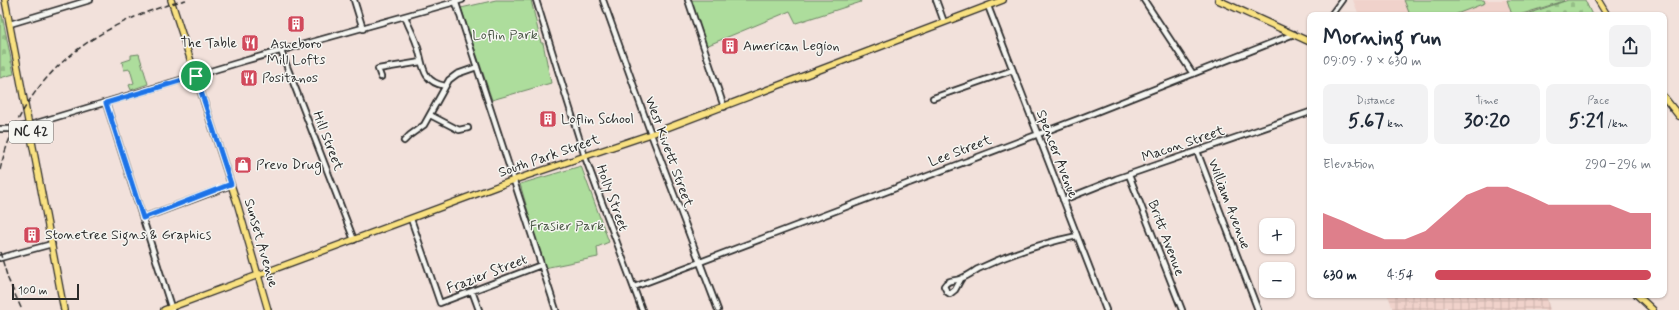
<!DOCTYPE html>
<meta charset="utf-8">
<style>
body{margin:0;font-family:Mynerve,sans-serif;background:#f2f2f3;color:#1f2937;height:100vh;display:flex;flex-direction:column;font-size:15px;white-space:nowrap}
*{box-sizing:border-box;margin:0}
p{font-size:13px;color:#747a83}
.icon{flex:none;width:22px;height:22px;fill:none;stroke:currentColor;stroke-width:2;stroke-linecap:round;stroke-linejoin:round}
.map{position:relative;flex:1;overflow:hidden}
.side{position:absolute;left:1307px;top:12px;width:360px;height:286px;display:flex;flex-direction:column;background:#fff;border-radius:8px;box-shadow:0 1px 3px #0004}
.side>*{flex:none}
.buttons{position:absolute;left:1259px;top:218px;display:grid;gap:8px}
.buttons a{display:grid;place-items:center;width:36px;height:36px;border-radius:8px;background:#fff;box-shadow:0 1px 3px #0004;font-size:20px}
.scale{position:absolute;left:12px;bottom:10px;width:67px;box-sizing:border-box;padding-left:4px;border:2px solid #2b2b2b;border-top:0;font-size:11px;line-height:14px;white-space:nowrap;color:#2b2b2b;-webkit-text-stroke:3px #f6f6f2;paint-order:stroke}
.pin{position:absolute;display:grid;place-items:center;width:34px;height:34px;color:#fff;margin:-17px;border:2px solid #fff;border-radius:50%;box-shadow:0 1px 4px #0007}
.round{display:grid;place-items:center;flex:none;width:42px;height:42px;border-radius:8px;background:#f2f2f3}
.overview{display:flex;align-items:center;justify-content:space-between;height:68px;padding:0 16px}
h1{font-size:22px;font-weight:700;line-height:30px}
.metrics{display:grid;grid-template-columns:repeat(3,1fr);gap:6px;height:68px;padding:4px 16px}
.metrics div{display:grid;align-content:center;border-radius:8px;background:#f2f2f3;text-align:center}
.metrics b{font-size:20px;font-weight:700}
.metrics small{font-size:11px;font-weight:400}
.metrics p{font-size:11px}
.chart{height:112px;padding:8px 16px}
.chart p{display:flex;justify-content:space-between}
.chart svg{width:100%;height:72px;margin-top:4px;fill:#d1495b;opacity:.7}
ul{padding:0 16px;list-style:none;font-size:13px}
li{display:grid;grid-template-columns:64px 48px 1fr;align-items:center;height:30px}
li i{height:10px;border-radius:5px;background:#d1495b}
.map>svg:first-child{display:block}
.built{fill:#f0d2cb}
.industrial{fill:url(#industrial-grid)}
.green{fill:#addd9c;stroke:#6c8464}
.cemetery{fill:url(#cemetery-stones);stroke:#6c8464}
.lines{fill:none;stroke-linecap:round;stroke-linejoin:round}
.minor-casing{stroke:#2b2b2b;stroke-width:8}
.major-casing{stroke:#2b2b2b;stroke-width:8}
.minor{stroke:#f6f6f2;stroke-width:4.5}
.major{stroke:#f9e181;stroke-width:5.5}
.rail{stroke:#2b2b2b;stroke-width:1.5;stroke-dasharray:6 3;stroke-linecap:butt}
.route-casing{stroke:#fff;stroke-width:8}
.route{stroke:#1a73e8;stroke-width:5}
.labels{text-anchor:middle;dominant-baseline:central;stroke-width:3;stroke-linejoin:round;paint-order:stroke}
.shield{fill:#f6f6f2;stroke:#686867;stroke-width:1}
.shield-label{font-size:13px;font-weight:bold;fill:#2b2b2b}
.park-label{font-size:14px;fill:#4c5847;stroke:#f6f6f2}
.poi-label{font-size:14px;fill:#2b2b2b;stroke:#f6f6f2;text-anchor:start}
.street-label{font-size:14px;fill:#2b2b2b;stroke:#f6f6f2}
</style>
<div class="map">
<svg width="1679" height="310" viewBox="0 0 1679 310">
<defs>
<pattern id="industrial-grid" width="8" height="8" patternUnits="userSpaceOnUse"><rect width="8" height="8" fill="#f0d2cb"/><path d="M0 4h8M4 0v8" fill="none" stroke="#ceb4ae"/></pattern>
<pattern id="cemetery-stones" width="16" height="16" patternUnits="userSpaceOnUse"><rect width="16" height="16" fill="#addd9c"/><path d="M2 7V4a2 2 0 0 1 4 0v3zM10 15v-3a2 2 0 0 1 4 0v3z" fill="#95be87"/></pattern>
</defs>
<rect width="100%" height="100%" fill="#f2e1db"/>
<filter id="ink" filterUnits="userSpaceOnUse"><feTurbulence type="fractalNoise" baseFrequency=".025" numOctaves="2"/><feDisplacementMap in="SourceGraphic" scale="8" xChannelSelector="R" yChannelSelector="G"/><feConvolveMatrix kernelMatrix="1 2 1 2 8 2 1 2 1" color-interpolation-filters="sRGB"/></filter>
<g filter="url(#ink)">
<path class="built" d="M1353,0h215l-44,15h-165z"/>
<path class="industrial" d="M1388,295h158l4,15h-103v-3l-11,3h-43z"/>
<path class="green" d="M496,0h35l10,43h2l8,40 -59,17 -31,-92z
M691,0h169l1,2 -65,21 -6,-12 -84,35z
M1404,0h80l1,3 -31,12h-44z
M1507,0h56l1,1 -45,14h-7z
M139,54l9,30 -17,6 -2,-5 5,-2 -4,-14 -6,1 -2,-8 9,-3v-4z
M581,166l28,76 -12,5 1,10 -54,11 -13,-42 1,-1 -12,-41z"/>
<path class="cemetery" d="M1568,0h17l7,15h-68z
M0,15h2l12,59 -14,4z"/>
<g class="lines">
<defs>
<path id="minor" d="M354,0l9,29
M455,0l101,310
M536,0l49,157 57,153
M603,0l48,134 67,176
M688,0l36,107
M936,0l8,22
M1144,0l49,74
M988,6l118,304
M1331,15l11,-15
M405,16c3,10 9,19 12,29 7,19 3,36 28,41
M10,24l80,-24
M281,51l73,189
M381,77l-3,-8 43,-7
M933,98l80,-28
M106,103l66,207
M430,115l29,15 9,-2
M0,129h13l17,-4 214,-64 218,-61
M404,141l6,-6 14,-10 25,-45 8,-6 20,-7
M1197,151l61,159
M1129,175l53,135
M1063,200l53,-21 194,-67
M143,218l88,-33
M411,219l29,84 101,-38
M0,258l52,-14
M961,279l-6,11 -5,4 -3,-2 -3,-6c5,-8 12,-4 18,-8 6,-2 11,-6 16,-9 31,-15 65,-26 99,-33
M634,287l447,-169 213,-84
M472,291l7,19"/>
<path id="major" d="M5,0l59,310
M171,0l67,206 30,104
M1218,0l92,42
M1598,0l9,15
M1664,97l15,19
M1637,295l16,15
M164,310l350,-130 137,-46 352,-134"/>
</defs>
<use href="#minor" class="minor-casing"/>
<use href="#major" class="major-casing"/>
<use href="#minor" class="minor"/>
<use href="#major" class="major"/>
<path class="rail" d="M0,170c22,-95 95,-147 186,-170
M0,252l8,27 14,31"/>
</g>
</g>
<g class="lines" filter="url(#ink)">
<defs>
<path id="route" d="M196,76l35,108 -88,34 -37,-115z"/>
</defs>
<use href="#route" class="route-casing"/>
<use href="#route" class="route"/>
</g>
<defs>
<symbol id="building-square" viewBox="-11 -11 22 22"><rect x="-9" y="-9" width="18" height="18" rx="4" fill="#d1495b" stroke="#f6f6f2"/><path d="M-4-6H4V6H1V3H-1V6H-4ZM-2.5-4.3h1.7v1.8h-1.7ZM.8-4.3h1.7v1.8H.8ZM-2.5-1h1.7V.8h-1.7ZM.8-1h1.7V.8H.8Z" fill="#fff"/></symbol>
<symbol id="restaurant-square" viewBox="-11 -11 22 22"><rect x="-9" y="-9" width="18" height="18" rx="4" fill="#d1495b" stroke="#f6f6f2"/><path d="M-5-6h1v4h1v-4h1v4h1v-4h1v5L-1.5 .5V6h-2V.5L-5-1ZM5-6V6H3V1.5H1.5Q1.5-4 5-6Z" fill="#fff"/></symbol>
<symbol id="shop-square" viewBox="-11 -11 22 22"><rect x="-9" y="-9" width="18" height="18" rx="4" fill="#d1495b" stroke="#f6f6f2"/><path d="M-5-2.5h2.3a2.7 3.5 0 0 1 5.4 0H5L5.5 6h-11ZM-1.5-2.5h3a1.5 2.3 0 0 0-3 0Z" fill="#fff"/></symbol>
</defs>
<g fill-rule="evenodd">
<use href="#building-square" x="286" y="14" width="20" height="20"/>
<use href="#restaurant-square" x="240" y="33" width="20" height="20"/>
<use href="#building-square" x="720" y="36" width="20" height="20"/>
<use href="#restaurant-square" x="239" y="68" width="20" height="20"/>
<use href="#building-square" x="538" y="109" width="20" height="20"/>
<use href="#shop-square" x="233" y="155" width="20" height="20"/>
<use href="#building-square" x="22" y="225" width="20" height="20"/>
</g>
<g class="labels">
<rect class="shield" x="9" y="121" width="44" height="22" rx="3"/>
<g class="shield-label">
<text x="31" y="132">NC 42</text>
</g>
<g class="park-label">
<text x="505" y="35">Loflin Park</text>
<text x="567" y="226">Frasier Park</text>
</g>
<g class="poi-label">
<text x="237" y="43" text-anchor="end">The Table</text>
<text x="296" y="44" text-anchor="middle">Asheboro<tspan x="296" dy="16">Mill Lofts</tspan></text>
<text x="743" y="46">American Legion</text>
<text x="262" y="78">Positanos</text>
<text x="561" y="119">Loflin School</text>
<text x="256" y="165">Prevo Drug</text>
<text x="45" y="235">Stonetree Signs &amp; Graphics</text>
</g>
<g class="street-label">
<text transform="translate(328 141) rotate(69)">Hill Street</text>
<text transform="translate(1183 144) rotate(-19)">Macon Street</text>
<text transform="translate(960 151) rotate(-21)">Lee Street</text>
<text transform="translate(669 152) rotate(70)">West Kivett Street</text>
<text transform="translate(1057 154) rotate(69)">Spencer Avenue</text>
<text transform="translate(549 156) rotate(-19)">South Park Street</text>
<text transform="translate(612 198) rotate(70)">Holly Street</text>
<text transform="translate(1229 204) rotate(69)">William Avenue</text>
<text transform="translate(1166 238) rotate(69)">Britt Avenue</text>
<text transform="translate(261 243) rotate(74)">Sunset Avenue</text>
<text transform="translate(487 274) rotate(-21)">Frazier Street</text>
</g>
</g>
</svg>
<div class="buttons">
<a>+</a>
<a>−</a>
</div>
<div class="scale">100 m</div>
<div class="pin" style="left:196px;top:76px;background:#1e9e55"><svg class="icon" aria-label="arrive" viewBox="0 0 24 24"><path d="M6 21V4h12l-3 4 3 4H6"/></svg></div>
<section class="side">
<div class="overview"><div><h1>Morning run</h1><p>09:09 · 9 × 630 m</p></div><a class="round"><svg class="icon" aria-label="share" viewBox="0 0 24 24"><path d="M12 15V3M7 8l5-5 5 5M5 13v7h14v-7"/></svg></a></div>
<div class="metrics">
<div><p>Distance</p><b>5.67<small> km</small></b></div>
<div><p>Time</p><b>30:20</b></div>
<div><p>Pace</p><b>5:21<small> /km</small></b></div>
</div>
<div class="chart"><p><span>Elevation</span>290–296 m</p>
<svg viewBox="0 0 160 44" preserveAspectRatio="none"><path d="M0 44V22L10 27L20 33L30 38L40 38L50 33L60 22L70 11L80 6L90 6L100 11L110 17L120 17L130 17L140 17L150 22L160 22V44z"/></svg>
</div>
<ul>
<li><b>630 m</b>4:54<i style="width:100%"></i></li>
</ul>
</section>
</div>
